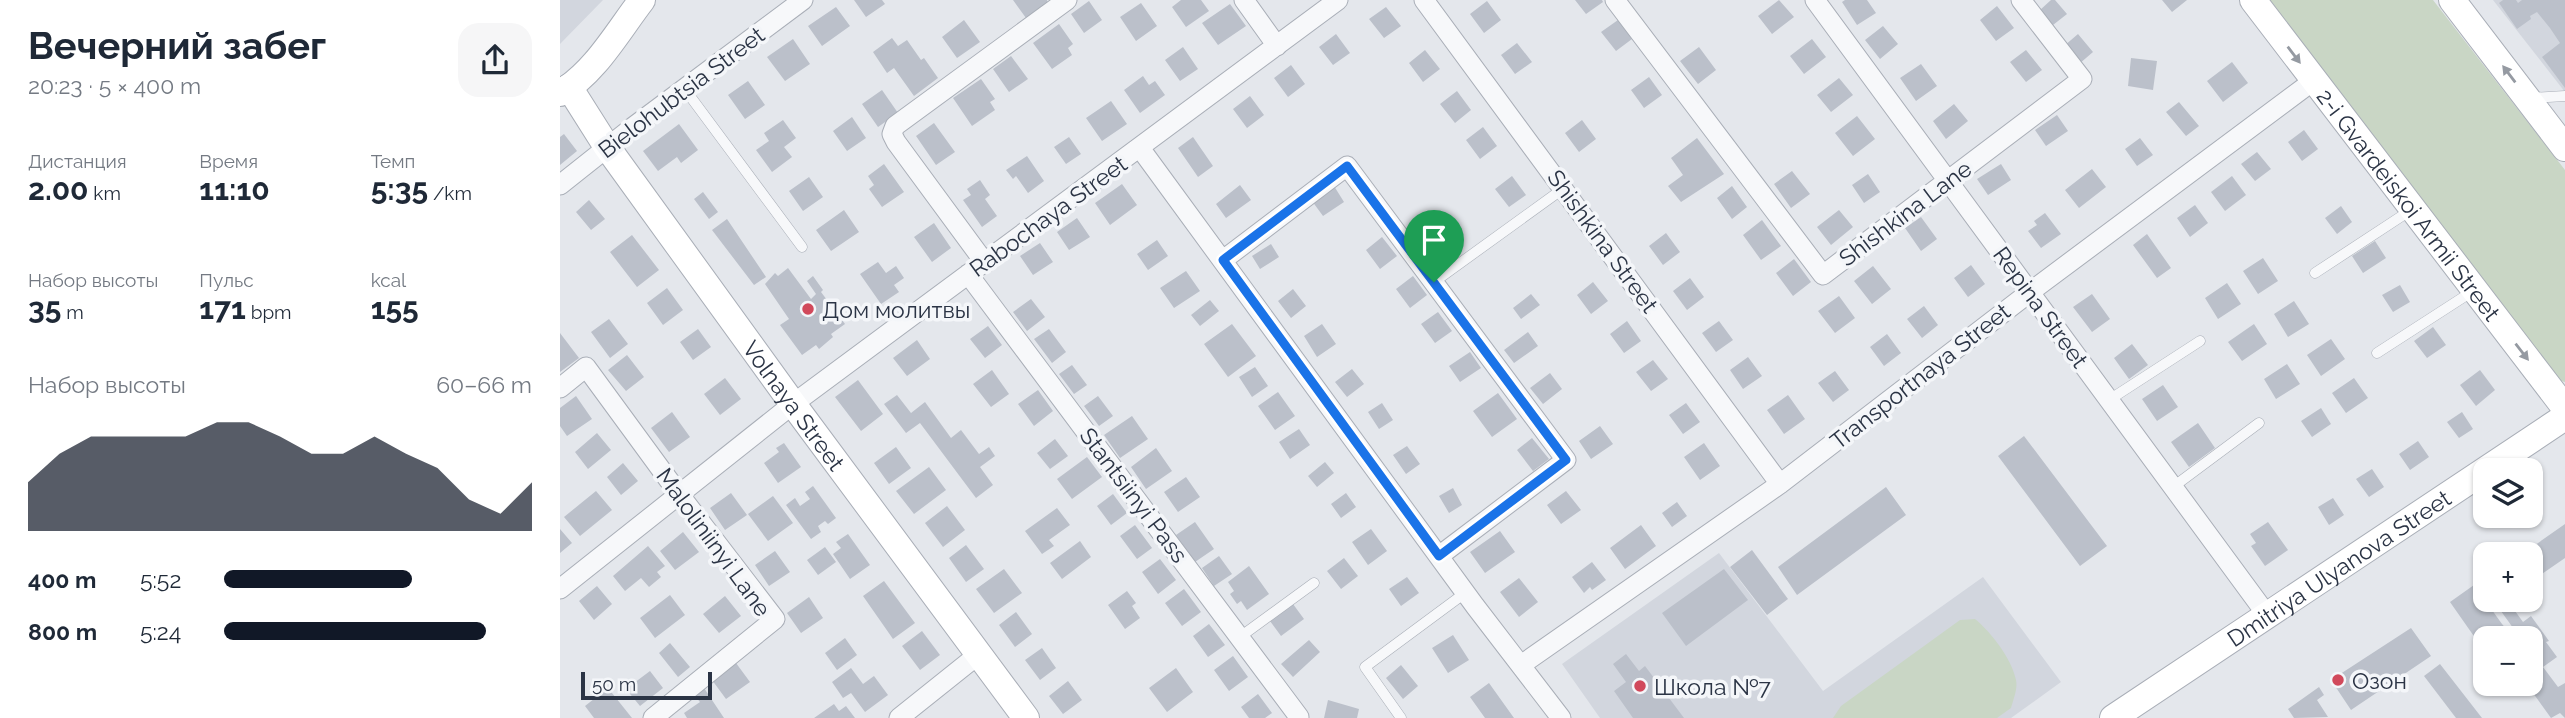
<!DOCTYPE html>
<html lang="ru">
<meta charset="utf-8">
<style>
body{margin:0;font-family:Raleway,sans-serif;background:#f6f6f7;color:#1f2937;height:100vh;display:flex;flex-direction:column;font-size:26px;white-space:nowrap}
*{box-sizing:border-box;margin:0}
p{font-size:23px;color:#747a83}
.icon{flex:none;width:38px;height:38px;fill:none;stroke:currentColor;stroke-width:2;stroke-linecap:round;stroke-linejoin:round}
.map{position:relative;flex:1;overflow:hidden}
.details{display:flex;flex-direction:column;background:#fff;width:560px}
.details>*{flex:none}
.buttons{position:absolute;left:1913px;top:458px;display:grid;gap:14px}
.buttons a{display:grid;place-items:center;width:70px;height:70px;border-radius:14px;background:#fff;box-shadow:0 2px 5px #0004;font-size:35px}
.scale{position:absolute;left:21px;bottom:18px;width:131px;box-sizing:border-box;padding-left:7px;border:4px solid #2b3445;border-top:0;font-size:19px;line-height:24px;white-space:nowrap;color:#2b3445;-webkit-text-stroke:5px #f4f6f9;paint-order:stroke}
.pin{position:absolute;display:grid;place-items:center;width:60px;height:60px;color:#fff;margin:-72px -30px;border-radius:50% 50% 50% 0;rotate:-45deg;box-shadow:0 0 7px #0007}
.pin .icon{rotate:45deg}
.round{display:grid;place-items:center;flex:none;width:74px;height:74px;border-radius:21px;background:#f6f6f7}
.head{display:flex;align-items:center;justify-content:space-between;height:119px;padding:0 28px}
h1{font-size:38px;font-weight:700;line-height:52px}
.metrics{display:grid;grid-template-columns:repeat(3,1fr);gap:10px;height:119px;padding:7px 28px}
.metrics div{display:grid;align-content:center}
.metrics b{font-size:30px;font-weight:700}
.metrics small{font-size:19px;font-weight:400}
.metrics p{font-size:19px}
.chart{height:196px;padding:14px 28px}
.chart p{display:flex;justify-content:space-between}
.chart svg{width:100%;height:126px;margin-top:7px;fill:#111827;opacity:.7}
ul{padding:0 28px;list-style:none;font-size:23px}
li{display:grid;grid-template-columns:112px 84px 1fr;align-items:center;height:52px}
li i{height:18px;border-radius:9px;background:#111827}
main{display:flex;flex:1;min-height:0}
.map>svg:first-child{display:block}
.built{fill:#d2d6de}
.green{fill:#c9d6c5}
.building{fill:#bbc0ca}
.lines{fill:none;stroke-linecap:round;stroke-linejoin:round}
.lane-casing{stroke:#a9aeb7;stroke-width:11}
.street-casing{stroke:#a9aeb7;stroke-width:21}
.secondary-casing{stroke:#a9aeb7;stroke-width:28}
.lane{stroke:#f7f8fa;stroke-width:10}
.street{stroke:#f7f8fa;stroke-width:19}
.secondary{stroke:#fff;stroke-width:26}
.oneway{fill:#959aa2}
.route-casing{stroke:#fff;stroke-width:14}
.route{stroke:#1a73e8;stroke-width:9}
.poi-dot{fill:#d1495b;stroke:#f4f6f9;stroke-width:2.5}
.labels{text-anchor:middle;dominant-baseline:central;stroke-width:7;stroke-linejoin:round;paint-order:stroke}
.street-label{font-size:23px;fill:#2b3445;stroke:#f4f6f9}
.poi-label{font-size:23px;fill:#2b3445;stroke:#f4f6f9;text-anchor:start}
</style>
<main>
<section class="details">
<div class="head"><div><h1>Вечерний забег</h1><p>20:23 · 5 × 400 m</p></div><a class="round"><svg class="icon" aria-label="share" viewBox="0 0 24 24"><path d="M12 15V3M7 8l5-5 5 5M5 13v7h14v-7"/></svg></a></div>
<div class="metrics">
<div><p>Дистанция</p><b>2.00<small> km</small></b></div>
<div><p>Время</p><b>11:10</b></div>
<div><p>Темп</p><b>5:35<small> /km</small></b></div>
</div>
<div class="metrics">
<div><p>Набор высоты</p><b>35<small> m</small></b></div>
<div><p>Пульс</p><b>171<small> bpm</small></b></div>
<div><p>kcal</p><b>155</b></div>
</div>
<div class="chart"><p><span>Набор высоты</span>60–66 m</p>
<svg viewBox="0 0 160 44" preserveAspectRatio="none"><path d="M0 44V27L10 17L20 11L30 11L40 11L50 11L60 6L70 6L80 11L90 17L100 17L110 11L120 17L130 22L140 33L150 38L160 27V44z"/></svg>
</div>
<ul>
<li><b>400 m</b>5:52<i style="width:61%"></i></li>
<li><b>800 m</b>5:24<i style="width:85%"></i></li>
</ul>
</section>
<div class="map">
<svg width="2005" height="718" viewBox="0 0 2005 718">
<rect width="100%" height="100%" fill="#e4e7ec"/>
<path class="built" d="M0,0h43l-43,44z
M1933,0h72v92z
M1159,553l104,138 160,-114 78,105 -50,36h-411l-38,-54z"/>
<path class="green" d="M1706,0h167l132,170v212l-4,-1z
M1415,619c16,13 37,40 41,61 2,9 -3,20 -5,28l-14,10h-164l8,-12 119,-86z"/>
<path class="building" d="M294,0h28l3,4 -19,13z
M453,0h34l1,3 -22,15z
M621,0h20l8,11 -23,16 -14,-20z
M1015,0h27l1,2 -17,12z
M1219,0l15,17 -22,17 -14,-18z
M1285,0h22l9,13 -19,12 -15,-23z
M1491,0h4l12,14 -14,11 -13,-15z
M1602,0h25l-15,12z
M1943,0h13l2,3 4,-3h43v88l-23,-31 18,-14 -10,-15 -13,-16 -7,4 1,3 -14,10 -18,-26z
M529,1l13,19 -18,13 -13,-19z
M927,1l14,19 -17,13 -14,-19z
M581,3l16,23 -21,15 -16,-24z
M670,4l16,22 -28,19 -16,-22z
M1437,6l17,22 -18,13 -16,-21z
M276,7l14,19 -28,20 -14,-20z
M826,7l15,19 -17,12 -15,-19z
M404,20l16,22 -23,16 -15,-21z
M1058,20l14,19 -16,12 -15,-19z
M499,24l14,20 -5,4 4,7 -20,14 -19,-26z
M1323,26l15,18 -18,15 -15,-19z
M776,34l14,19 -17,12 -14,-18z
M1518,34l15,18 -14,12 -15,-18z
M332,38l6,8 9,-6 14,20 3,-2 14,20 -24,18 -20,-28 -7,5 -14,-21z
M233,39l17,25 -25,17 -18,-24z
M1252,39l14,18 -22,17 -14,-18z
M957,43l15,19 -17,12 -14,-19z
M623,47l15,22 -18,12 -15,-21z
M1139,47l17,23 -18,14 -18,-23z
M865,50l15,19 -17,13 -14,-19z
M1466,50l16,20 -16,12 -16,-20z
M451,56l17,23 -19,13 -16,-23z
M1571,58l26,3 -4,29 -25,-4z
M1672,62l16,21 -25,19 -16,-21z
M1361,64l16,22 -21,15 -16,-23z
M731,65l14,19 -17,13 -14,-19z
M583,76l6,9 6,-4 10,14 -25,18 -16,-23z
M1089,77l13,18 -18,13 -13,-18z
M1279,78l14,17 -22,17 -14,-17z
M421,79l14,20 -5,3 5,8 -23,16 -19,-28z
M188,81l17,24 -20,14 -17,-24z
M322,90l16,23 -20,14 -16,-23z
M897,91l14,19 -16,13 -15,-19z
M690,96l14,19 -17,13 -14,-19z
M551,101l16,23 -25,17 -16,-23z
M1619,102l20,24 -13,10 -20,-24z
M1394,104l14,17 -22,18 -13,-18z
M1497,115l11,16 -22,15 -11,-16z
M1297,116l18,23 -22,17 -18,-23z
M292,117l14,21 -19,13 -14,-20z
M223,120l13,18 -12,9 8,10 -20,15 -16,-22 13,-9 -5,-8z
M1022,120l14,19 -17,13 -14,-19z
M374,123l21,29 -19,13 -20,-29z
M119,124l19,26 -17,13 -4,-6 -19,14 -15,-20z
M923,127l14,19 -17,13 -14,-19z
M1744,130l14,19 -16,12 -14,-19z
M4,134l13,17 -17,14v-28z
M509,137l12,17 -15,10 -12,-17z
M633,137l20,29 -15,11 -20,-29z
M1137,138l27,36 -43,28 -13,-16 15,-11 -12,-17z
M1580,138l13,17 -16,11 -12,-17z
M1697,152l14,17 -16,12 -14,-17z
M467,156l17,25 -16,12 -12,-17 -3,3 -7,-9z
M324,164l20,28 -22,15 -13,-18 5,-4 -6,-9z
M1441,164l10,16 -23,15 -11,-16z
M1532,169l14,18 -27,21 -14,-18z
M1232,171l18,23 -19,14 -17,-24z
M1308,174l12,18 -16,11 -12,-18z
M952,176l14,19 -17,12 -14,-18z
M1672,176l14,19 -21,16 -14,-19z
M249,177l14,20 -20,14 -14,-20z
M420,180l10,15 -5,4 12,17 -15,11 -19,-27 8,-5 -4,-6z
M562,184l15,21 -27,20 -15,-22z
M680,185l11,15 -25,18 -10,-14z
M774,186l10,16 -21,14 -11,-15z
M1172,186l15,21 -15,12 -15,-21z
M143,192l15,20 -9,7 -15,-20z
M29,200l16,19 -14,11 -15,-18z
M1635,205l13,18 -18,14 -13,-19z
M1781,206l11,16 -15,12 -12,-16z
M284,210l15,22 -28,19 -15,-21z
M1279,210l14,17 -22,18 -14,-18z
M1485,213l16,21 -20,14 -13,-17 9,-6 -3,-4z
M1361,217l16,22 -16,12 -16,-23z
M517,218l13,19 -21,13 -12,-18z
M167,219l39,58 -12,8 -42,-55z
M1202,220l19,26 -20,14 -18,-25z
M374,223l17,25 -19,14 -18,-25z
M1106,233l14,19 -17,13 -14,-19z
M1587,234l24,34 -14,10 -24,-33z
M72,235l27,35 -22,17 -27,-35z
M822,237l15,19 -17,13 -14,-19z
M597,240l11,16 -20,14 -11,-16z
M1815,241l11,17 -23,15 -11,-17z
M480,243l13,19 -20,13 -13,-19z
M711,244l8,13 -19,12 -8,-13z
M1703,258l15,23 -20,13 -15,-23z
M1234,259l17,23 -18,14 -17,-23z
M318,262l8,11 10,-7 8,12 -10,7 5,7 -18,12 -21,-30z
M1411,265l14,19 -17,13 -14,-19z
M1313,266l18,23 -19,15 -18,-23z
M228,268l23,31 5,-5 -9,-13 6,-5 10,14 -2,2 24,32 -14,10 2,3 -14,12 -3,-4 -14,10 -22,-30 9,-6 -24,-35 10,-11 3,3z
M626,271l14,20 -26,17 -14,-20z
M853,276l14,19 -17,13 -14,-19z
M1130,278l14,19 -17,13 -14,-19z
M1033,282l15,19 -17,13 -14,-19z
M1667,283l14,21 -23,15 -13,-21z
M1840,285l10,17 -17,10 -11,-17z
M107,288l16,22 -20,15 -16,-22z
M733,289l13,17 -15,12 -13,-17z
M971,294l9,11 -19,14 -8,-11z
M1532,294l18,25 -18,13 -19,-25z
M1279,296l16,22 -20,15 -17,-22z
M471,299l14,18 -18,14 -14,-19z
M650,300l9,11 -19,15 -9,-11z
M1734,301l15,23 -21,13 -14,-23z
M1364,306l14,19 -16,13 -15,-19z
M878,312l14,19 -17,12 -14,-19z
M49,319l19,25 -18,14 -19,-26z
M1067,321l14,20 -17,12 -14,-19z
M1159,321l14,19 -17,12 -14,-19z
M672,324l24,32 -28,21 -24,-33z
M762,324l14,20 -19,13 -13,-21z
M1694,324l13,20 -25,17 -14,-19z
M428,326l14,19 -17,13 -15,-19z
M1873,327l13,18 -19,13 -13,-17z
M138,329l13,18 -18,13 -13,-18z
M489,329l17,23 -14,11 -18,-24z
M968,332l10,14 -24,17 -10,-13z
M0,333l19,25 -19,14z
M1327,334l14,19 -17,13 -14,-19z
M1771,339l14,20 -24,17 -14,-21z
M357,340l13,19 -23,17 -14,-18z
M1572,344l16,21 -19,14 -15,-21z
M910,352l11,16 -21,14 -11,-16z
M67,355l17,22 -18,14 -18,-21z
M1188,357l14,19 -19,13 -13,-19z
M1093,360l15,19 -17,12 -15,-19z
M1727,364l13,20 -24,15 -12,-20z
M512,365l15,20 -13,9 -15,-20z
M695,367l13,19 -16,11 -13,-20z
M792,369l12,15 -17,13 -12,-15z
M432,370l17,24 -18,13 -18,-23z
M1920,370l15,20 -19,16 -16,-21z
M1275,371l14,19 -16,12 -15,-19z
M990,373l12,16 -19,15 -13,-16z
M165,378l16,21 -21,16 -16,-21z
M1794,378l14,20 -22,15 -14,-20z
M298,380l25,34 -22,17 -26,-34z
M1603,385l15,22 -21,14 -15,-22z
M478,390l15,21 -19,15 -16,-22z
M718,392l17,24 -20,14 -17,-24z
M938,393l19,26 -25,18 -19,-26z
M337,395l14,18 14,-11 26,36 10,-8 18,24 10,-7 6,9 -15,11 13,18 -17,13 -56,-75 -14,10 -22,-29z
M1228,395l17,24 -21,15 -17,-24z
M16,396l16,23 -25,17 -7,-10v-18z
M538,396l15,20 -14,10 -15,-20z
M822,403l11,17 -14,9 -11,-17z
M1126,403l14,19 -17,12 -14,-19z
M1761,408l10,16 -19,13 -11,-16z
M112,412l18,25 -21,15 -18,-24z
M1902,412l11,17 -14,9 -12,-16z
M572,416l16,23 -28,19 -16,-23z
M1638,423l17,25 -26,19 -18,-25z
M1040,426l13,18 -22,15 -12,-18z
M739,429l11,16 -20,14 -11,-17z
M37,433l14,17 -23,19 -13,-17z
M1464,436l83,110 -27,20 -82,-110z
M972,438l17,21 -16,12 -16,-21z
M495,439l13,17 -18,13 -13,-16z
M1858,441l11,16 -19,13 -11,-16z
M224,443l17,24 -23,16 -14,-20 15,-11 -3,-4z
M1144,443l16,23 -20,14 -16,-23z
M847,446l13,18 -14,10 -13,-19z
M336,447l15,21 -22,16 -15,-21z
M596,448l16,23 -26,18 -15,-22z
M527,457l15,20 -30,22 -15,-20z
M765,462l9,11 -17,14 -9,-11z
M63,463l15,18 -17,14 -14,-18z
M369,467l17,23 -32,24 -18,-23z
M1812,469l12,18 -15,10 -13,-18z
M626,477l14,20 -22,15 -14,-20z
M253,486l23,32 -8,6 -3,-3 -7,5 3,6 -10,7 -25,-34 9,-7 5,8 10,-7 -5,-7z
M1326,487l20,28 -109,80 -19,-28z
M893,488l9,17 -13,8 -10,-17z
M36,491l16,19 -32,26 -16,-19z
M1006,491l15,19 -20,14 -14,-19z
M171,493l16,22 -22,15 -15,-22z
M786,493l10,14 -15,11 -10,-14z
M553,494l14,19 -16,12 -14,-19z
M213,496l20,27 -25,18 -20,-27z
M1773,498l11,17 -15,10 -11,-18z
M1117,502l10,14 -15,11 -10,-14z
M387,506l18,24 -22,17 -18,-24z
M497,508l13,17 -21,15 5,6 -12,8 -17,-23z
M635,522l19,27 -19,13 -19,-27z
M1708,522l20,28 -23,16 -14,-20 5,-3 -6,-9z
M2005,524v34l-35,24v-27h-9z
M575,525l17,23 -15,11 -17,-23z
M1081,525l15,21 -31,23 -15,-21z
M0,529l12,14 -12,10z
M811,529l16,22 -19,14 -16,-23z
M940,531l15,21 -30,21 -15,-21z
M123,532l16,20 -24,18 -15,-19z
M288,534l22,31 -20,14 -17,-25 8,-6 -5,-6z
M520,541l11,16 -29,22 -12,-16z
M406,545l18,24 -18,13 -17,-24z
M88,546l17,20 -8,6 4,5 -12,10 -8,-9 -16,13 -12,-15z
M265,547l11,15 -18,13 -11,-15z
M1192,550l36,49 -21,16 -37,-48z
M215,551l15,21 -21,14 -14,-21z
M659,556l13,18 -18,12 -12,-18z
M784,558l14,18 -17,13 -14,-18z
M600,559l16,21 -18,14 -16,-22z
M1032,562l14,18 -14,10 -2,-3 -6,6 -12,-16z
M689,566l20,28 -22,16 -6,-9 -4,3 -7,-10 4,-3 -6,-9z
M444,569l18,24 -28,20 -18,-24z
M1164,569l24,31 -62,46 -24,-33z
M847,577l12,16 -18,13 -12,-17z
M959,578l19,24 -19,15 -19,-25z
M324,581l31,42 -22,16 -30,-43z
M1914,585l28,39 13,15 -31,-1 -6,4 -28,-40z
M37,586l15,18 -18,16 -15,-19z
M624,589l17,23 -19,14 -17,-23z
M567,591l9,12 -4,3 8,12 -15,11 -17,-24z
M110,595l15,20 -30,23 -15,-20z
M165,596l16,20 -22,17 -16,-19z
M249,597l14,21 -22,15 -14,-20z
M1933,600h22l-5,4 13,18 8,-6 18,25 -3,1 11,15 -14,10 15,20 7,-4v35l-5,-5 -9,5 -23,-32 -9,7 -6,-9h17v-24l4,5 4,-3 -8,-10v-13h-9z
M733,604l11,15 -23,17 -11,-15z
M456,612l16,22 -17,13 -16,-22z
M649,624l16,21 -17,12 -15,-21z
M1851,628l20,28 -80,54 -20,-30z
M362,631l18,24 -20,15 -18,-24z
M893,635l16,25 -21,13 -16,-25z
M285,638l12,17 -20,15 -12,-17z
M749,640l11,12 -27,25 -12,-13z
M110,643l20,24 -12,10 -19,-24z
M482,648l14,20 -16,12 -15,-20z
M1066,654l13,17 6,-5 39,52h-51l-19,-27 12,-9 -13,-18z
M673,656l15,21 -19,14 -15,-21z
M176,663l14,19 -24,17 -14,-19z
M1880,664l42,54h-26l-32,-42z
M841,665l17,21 -15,13 -17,-21z
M291,668l12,16 11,-8 14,19 -23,17 -14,-19 -8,5 -11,-16z
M616,668l17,24 -26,20 -18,-24z
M90,671l13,17 -23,18 -14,-17z
M508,681l14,19 -19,14 -14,-18z
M929,683l25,35h-29l-15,-21z
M1759,687l5,8 -7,5 11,17 -34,1 -6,-9z
M48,688l24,30h-38l-9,-12z
M144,688l20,30h-37l-3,-5 16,-11 -6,-7z
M698,694l14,19 -7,5h-16l-8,-11z
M768,700l31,9 -2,9h-33z
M274,704l5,7 7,-5 9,12h-41z"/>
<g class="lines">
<defs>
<path id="lane" d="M124,88l118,159
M1971,98l34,-2
M1755,273l96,-63
M874,282l130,-94
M1817,353l96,-62
M1549,400l91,-59
M1613,487l86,-64
M680,637l74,-54
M841,718l-36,-51 100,-74"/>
<path id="street" d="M684,0l33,46
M864,0l356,484
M1055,0l208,275 259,-196 -61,-79
M1255,0l452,615
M580,148l335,458 86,112
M0,185l73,-58 170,-127
M663,260l124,-94 219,294 -127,96
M425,263l-89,-121 -4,-8 3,-8 172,-126
M408,274l331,443
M0,388l26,-21 93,127 96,125 -122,99
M0,589l233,-185 545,-404
M961,665l259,-181 250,-192 283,-211
M339,718l80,-64"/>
<g id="secondary">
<path id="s1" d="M1693,0l312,408"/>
<path d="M1892,0l113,148"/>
<path id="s2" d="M9,87l38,60 186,257 233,314"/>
<path d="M0,93c35,-20 58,-62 82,-93"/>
<path id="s3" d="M1553,718l452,-301"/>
</g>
</defs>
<use href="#lane" class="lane-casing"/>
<use href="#street" class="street-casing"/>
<use href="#secondary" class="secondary-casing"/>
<use href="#lane" class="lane"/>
<use href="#street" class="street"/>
<use href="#secondary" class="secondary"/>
</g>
<defs><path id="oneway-solid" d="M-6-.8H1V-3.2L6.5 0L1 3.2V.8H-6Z" transform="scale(1.75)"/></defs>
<g class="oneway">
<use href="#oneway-solid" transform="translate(1734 55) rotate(53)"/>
<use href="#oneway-solid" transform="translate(1949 74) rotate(-127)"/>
<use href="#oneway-solid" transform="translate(1962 352) rotate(52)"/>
</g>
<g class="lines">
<defs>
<path id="route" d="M787,166l219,294 -127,96 -216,-296z"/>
</defs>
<use href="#route" class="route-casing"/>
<use href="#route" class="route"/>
</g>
<g class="poi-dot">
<circle cx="248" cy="309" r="7"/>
<circle cx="1778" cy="680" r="7"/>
<circle cx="1080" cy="686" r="7"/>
</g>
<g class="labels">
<g class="street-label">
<text transform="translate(121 92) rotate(-37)">Bielohubtsia Street</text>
<text stroke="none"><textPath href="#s1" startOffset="257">2-i Gvardeiskoi Armii Street</textPath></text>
<text transform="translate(1345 213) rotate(-37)">Shishkina Lane</text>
<text transform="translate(488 216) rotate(-36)">Rabochaya Street</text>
<text transform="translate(1043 241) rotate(54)">Shishkina Street</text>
<text transform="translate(1481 307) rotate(54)">Repina Street</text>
<text transform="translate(1360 376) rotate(-38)">Transportnaya Street</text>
<text stroke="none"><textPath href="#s2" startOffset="390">Volnaya Street</textPath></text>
<text transform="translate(574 495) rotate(53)">Stantsiinyi Pass</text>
<text transform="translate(154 542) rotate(54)">Maloliniinyi Lane</text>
<text stroke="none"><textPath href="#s3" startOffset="271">Dmitriya Ulyanova Street</textPath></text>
</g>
<g class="poi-label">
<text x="262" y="309">Дом молитвы</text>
<text x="1792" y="680">Озон</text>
<text x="1094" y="686">Школа №7</text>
</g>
</g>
</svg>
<div class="buttons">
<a><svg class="icon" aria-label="layers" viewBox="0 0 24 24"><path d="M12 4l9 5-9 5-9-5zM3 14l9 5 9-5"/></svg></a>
<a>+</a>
<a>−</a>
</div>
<div class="scale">50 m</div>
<div class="pin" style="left:874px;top:282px;background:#1e9e55"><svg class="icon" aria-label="arrive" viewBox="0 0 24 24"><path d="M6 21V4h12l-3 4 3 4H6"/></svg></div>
</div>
</main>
